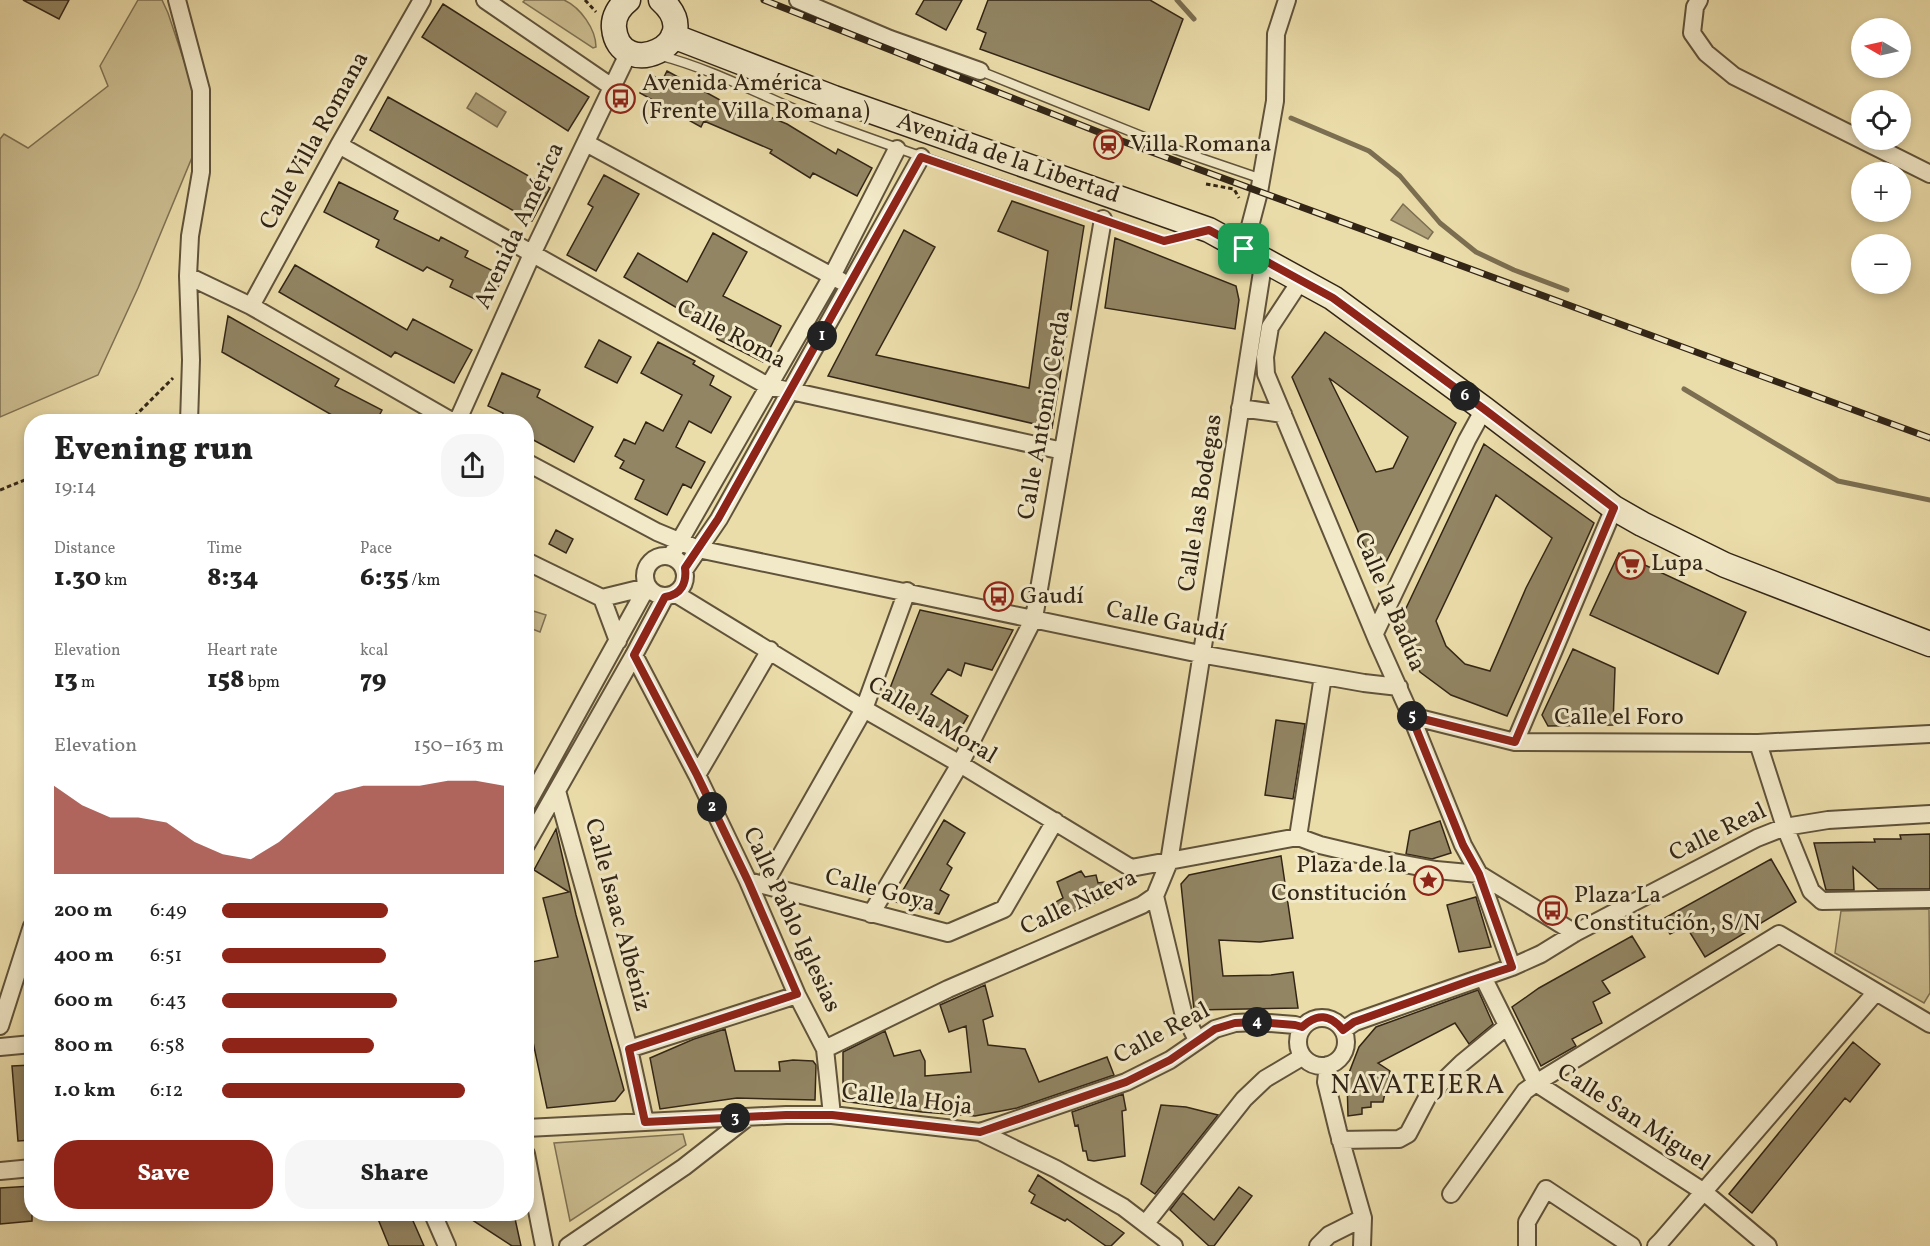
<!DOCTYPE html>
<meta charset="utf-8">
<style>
body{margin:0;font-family:Vollkorn,serif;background:#f6f6f6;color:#222;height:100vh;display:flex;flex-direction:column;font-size:22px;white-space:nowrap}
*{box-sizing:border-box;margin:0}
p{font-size:20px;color:#767676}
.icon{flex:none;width:33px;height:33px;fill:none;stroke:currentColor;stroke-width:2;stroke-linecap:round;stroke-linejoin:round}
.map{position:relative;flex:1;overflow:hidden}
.side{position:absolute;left:24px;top:414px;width:510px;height:807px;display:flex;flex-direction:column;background:#fff;border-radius:24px;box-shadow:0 3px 9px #0003}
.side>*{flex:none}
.needle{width:39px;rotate:279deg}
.tools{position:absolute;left:1851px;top:18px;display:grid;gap:12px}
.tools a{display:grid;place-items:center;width:60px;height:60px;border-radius:50%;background:#fff;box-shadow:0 3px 9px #0003;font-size:30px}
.pin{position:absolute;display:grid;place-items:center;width:51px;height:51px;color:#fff;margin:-26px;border-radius:12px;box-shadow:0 3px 9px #0006}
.km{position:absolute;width:30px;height:30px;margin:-15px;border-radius:50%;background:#222;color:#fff;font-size:16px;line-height:30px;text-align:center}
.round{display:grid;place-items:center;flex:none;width:63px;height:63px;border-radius:24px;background:#f6f6f6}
.summary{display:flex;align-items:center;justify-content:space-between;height:102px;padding:0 30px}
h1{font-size:33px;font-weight:800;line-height:45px}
.stats{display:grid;grid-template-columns:repeat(3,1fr);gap:9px;height:102px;padding:6px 30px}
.stats div{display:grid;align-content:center}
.stats b{font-size:26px;font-weight:800}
.stats small{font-size:16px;font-weight:400}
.stats p{font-size:16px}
.chart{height:168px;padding:12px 30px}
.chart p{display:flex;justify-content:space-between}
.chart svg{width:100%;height:108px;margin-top:6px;fill:#8f2418;opacity:.7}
.action{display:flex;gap:12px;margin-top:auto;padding:12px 30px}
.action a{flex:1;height:69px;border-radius:24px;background:#8f2418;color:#fff;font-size:24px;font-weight:800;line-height:69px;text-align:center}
.action a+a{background:#f6f6f6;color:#222}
ul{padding:0 30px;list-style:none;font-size:20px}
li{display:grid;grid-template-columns:96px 72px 1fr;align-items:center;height:45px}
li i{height:15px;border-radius:8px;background:#8f2418}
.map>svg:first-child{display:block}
.green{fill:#ccbe91;stroke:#7f7254;stroke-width:1.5}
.water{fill:#ac9e78;stroke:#7b6e51;stroke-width:1.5}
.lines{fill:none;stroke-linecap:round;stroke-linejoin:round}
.stream{stroke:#7b6e51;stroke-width:5}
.building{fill:#928563;stroke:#322516;stroke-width:1.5;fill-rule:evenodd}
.lane-casing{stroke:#60533b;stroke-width:11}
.street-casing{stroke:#60533b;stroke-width:20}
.secondary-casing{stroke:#322516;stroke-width:27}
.path{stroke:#322516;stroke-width:3;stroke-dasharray:4.5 3;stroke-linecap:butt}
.lane{stroke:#f2e9c8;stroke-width:8}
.street{stroke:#f2e9c8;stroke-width:16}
.secondary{stroke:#f2e9c8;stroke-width:24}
.rail-casing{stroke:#322516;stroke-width:7}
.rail{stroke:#f2e9c8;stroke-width:4.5;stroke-dasharray:14;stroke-linecap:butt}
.route-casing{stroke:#fff;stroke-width:12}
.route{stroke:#8f2418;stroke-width:8}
.labels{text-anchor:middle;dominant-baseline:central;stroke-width:6;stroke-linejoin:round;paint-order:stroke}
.poi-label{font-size:24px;fill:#322516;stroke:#f2e9c8;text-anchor:start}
.street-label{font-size:24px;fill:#322516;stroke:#f2e9c8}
.quarter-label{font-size:27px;letter-spacing:1.5px;fill:#322516;stroke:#f2e9c8}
</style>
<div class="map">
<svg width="1930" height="1246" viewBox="0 0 1930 1246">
<rect width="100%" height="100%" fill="#ebddaa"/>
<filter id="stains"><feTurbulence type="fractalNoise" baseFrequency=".00333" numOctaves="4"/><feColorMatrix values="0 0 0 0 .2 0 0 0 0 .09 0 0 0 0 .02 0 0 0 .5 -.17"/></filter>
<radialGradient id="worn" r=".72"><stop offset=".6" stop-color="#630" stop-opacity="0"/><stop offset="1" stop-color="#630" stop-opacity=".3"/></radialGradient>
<path class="green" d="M138,0h24l6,13 24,72 1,70 -55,133 -40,87 -98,42v-278l4,-5 24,14 80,-62 -8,-20z
M525,0c9,0 31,0 39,0 16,7 32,29 32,47l-3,1 -70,-46z
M527,609l19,6 -6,17 -13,-5z
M1929,909l1,84 -6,10 -89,-50 6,-42z
M683,1134l3,11 -116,76 -16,-78z"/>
<path class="water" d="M476,93l30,19 -9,15 -30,-19z
M1403,204l30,28 -5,7 -37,-19z"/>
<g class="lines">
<path class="stream" d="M1177,0l17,19
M1291,118l78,33 31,25 40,47 36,29 38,18 53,20
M1684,389l154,92 92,19"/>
</g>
<path class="building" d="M23,0h46l-10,19z
M924,0h38l-16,30 -30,-16z
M988,0h162l33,19 -34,91 -169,-61 6,-16 -9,-4z
M443,4l146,93 -21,34 -146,-94z
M667,71l62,34 2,-4 56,23 49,30 2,-5 34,19 -15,28 -44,-23 -3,5 -40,-25 2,-3 -68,-29 -3,6 -61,-34 10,-19 12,7z
M388,97l162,91 -18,33 -162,-91z
M604,175l35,19 -43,77 -29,-16 26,-48 -5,-3z
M339,182l59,29 -4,8 45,22 2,-4 27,14 -3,6 38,19 -14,30 -39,-19 3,-7 -26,-13 -4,4 -47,-24 3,-7 -55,-28z
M1012,201l72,25 -32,202 -224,-52 76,-146 31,17 -59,108 153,33 19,-137 -50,-20z
M713,233l34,19 -24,44 58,30 -18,36 -46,-23 3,-6 -96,-56 14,-24 49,29z
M1115,238l121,48 3,14 -4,29 -130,-21z
M295,265l112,65 6,-11 59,31 -18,33 -59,-31 -4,5 -112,-65z
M228,316l111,63 -4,7 47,24 -6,12h-48l4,-7 -110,-63z
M1325,332l131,91 -78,155 -86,-201zM1329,378l79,59 -15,31 -17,4z
M599,340l32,17 -14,26 -32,-16z
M658,342l37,19 -2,3 21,12 -4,9 21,12 -20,36 -22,-12 -13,26 29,15 -14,26 -8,-4 -16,31 -32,-16 9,-19 -24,-12 4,-7 -9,-5 9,-17 11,5 11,-22 17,9 19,-36 -41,-22z
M502,373l38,17 -3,7 56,30 -19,35 -48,-26v-14h-27l4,-9 -15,-7z
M1484,444l110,79 -87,193 -56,-21 -31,-23 -21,-49zM1496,495l56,43 -26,50 -36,83 -25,-7 -19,-18 -10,-25z
M556,530l17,9 -7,14 -17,-9z
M1619,553l127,59 -28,62 -128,-59z
M920,610l93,20 -21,40 -27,-7 -4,13 -13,-7 -17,25 37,22 -13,22 -68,-42z
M1573,649l42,19 -2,57 -65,1 -6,-11z
M1276,720l29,4 -12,75 -28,-4z
M944,820l21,13 -18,31 5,4 -12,22 9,5 -10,19 -43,-12z
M1440,821l11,32 -19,6 -26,-5 4,-23z
M556,829l20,86 48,175 -9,11 -68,7 -21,-99v-46l32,-6 -15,-59 26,-6 -35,-22z
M1930,834v55h-52l-25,-22 1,23h-28l-12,-47 61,-1 -1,-3h27l-1,-4z
M1281,856l12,82 -33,4 -41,-2 4,36 48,-1 22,-3 5,36 -104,2 -13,-126 8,-9z
M1771,859l25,43 -91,55 -19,-31 -16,8 -9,-14z
M1081,871l4,6 11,-2 2,8 6,-1 6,15 -51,20 -5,-14 9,-5 -6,-16z
M1476,897l15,50 -32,5 -12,-47z
M1632,936l13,21 -43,24 8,12 -17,9 9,21 -30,16 4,7 -35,20 -29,-59 27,-19z
M985,985l8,31 -10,4 5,25 37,4 14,33 68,-25 7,18 -97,33 -42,8 -53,-4 -79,-11v-49l42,-21 9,25 26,-6 5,11v15l46,-4 -5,-46 -17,6 -9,-27z
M1478,990l15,34 -24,20 -14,-21 -77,40 12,8 -7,31h-12v5l-9,1v6l-14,2 -1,-38 12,-31 17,-20z
M725,1029l10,42h45l-1,-9 14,-2 20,1 3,4 -1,35 -78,-2 -77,11 -10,-51 44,-19z
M1853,1042l27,22 -30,38 -5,-4 -93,115 -23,-19z
M32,1065v75l-14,1 -6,-75z
M1123,1094l3,16 -4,1 3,45 -31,5 -6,-1 -2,-9h-3l-5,-26 -3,1 -3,-14z
M1161,1105l25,2 32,8 -63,79 -14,-10z
M1038,1175l50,33 36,25 -13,13h-5l-39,-27 -2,2 -34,-18 4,-8 -6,-4z
M32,1186v35l-32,3v-36z
M1239,1187l13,9 -38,50h-5l-39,-36 13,-17 31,27z
M376,1214h34l14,32h-35z
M463,1214h51l7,32h-9z"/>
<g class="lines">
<defs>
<path id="lane" d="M658,55c59,15 113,46 170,68 111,41 224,78 336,118l35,-9
M980,71l194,78 88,30"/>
<path id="street" d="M177,0l24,90v82l-11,64 -2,40 3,84 -2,62
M485,0l127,87
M798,0l92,39 90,32
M1699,0l-4,7 -3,26 14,20 28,23 196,98
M586,143l255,138
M339,145l429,241 295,65
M1244,249l15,-57 16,-91 1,-67 11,-34
M188,276l63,30 202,116
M1301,280l-31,47 -5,30 1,17 111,266 34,76 52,129 16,29 33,93
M251,306l88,-161 83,-145
M1240,408l43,6
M457,422l76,-170 96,-200
M526,462l131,70 41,17 502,105 164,29 35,4
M645 576a20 20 0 1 1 40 0a20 20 0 1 1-40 0Z
M671,556l161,-280 65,-127
M526,561l76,37 45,-11
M685,569l34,-50 202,-362
M676,594l188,115 96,55 171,104 167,-31 22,8 63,15 53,10 43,4 96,59
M602,598l16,43
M1375,633l92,-193 17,-31
M634,655l63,120 51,106 49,114 28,54 7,66
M1411,716l104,26 243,1 172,-9
M1515,742l99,-234
M1758,743l27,84 26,64 11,10 108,-2
M697,775l73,-125
M557,791l72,258 16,73
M526,806l121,-219
M1298,837l25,-161
M526,845l108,-190 31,-58
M748,881l200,52 56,-24 51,-88
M764,885l100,-176 43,-118
M1155,896l28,116 14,28
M871,914l89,-150 74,-146 69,-399
M1483,977l53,106 168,109 64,54
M1298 1042a24 24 0 1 1 48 0a24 24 0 1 1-48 0Z
M0,1026l32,-100
M1343,1030l12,-8 157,-55 29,-13 34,-21 182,-95 28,-11 43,-7 102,-6
M0,1047l32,-3
M629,1049l168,-54
M825,1049l123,-60 194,-84 13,-9 14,-34 95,-603
M1328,1065l-2,17 12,49 25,87 -1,28
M526,1128l260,-13h46l148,17 76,37 67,38 51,39
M980,1132l146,-50 44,-22 45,-31 20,-6 22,-1 38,3 7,2
M1340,1140l59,-1 9,-5 20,-38 34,-33 45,-37
M526,1154l18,92
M0,1171l32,-3
M1451,1194l74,-103 11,-8 243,-149 151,90
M433,1214l14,32
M1146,1223l98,-124 21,-20 37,-22
M568,1246l116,-79 64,-50
M1318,1246l11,-11 34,-17
M1527,1246v-24l19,-33 86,57
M1656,1246l5,-5 215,-249"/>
<path id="secondary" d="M628,0c-9,7 -15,17 -14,28 5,55 96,16 47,-28
M673,36l161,62 375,132 124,68 151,111 130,99 28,16 83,41 205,79"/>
</defs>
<use href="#lane" class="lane-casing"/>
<use href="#street" class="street-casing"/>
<use href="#secondary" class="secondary-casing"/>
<path class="path" d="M585,0l11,12
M1206,184l28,5 5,9
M129,422l44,-44
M0,490l32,-13"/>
<use href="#lane" class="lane"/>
<use href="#street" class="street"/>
<use href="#secondary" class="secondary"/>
<defs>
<path id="rail" d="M764,0l347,137 819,301"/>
</defs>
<use href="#rail" class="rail-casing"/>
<use href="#rail" class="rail"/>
</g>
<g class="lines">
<defs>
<path id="route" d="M921,157l243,84 45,-11 124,68 151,111 130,99 -99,234 -104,-26 52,129 16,29 33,93 -40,13 -118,42 -11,8c-13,-16 -26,-17 -41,-3l-7,-2 -38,-3 -22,1 -20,6 -45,31 -44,22 -146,50 -148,-17h-46l-141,7 -16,-73 168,-55 -49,-113 -51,-106 -63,-120 31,-58c16,-2 22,-14 20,-29l33,-49z"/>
</defs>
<use href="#route" class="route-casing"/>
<use href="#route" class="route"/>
</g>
<defs>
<symbol id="bus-ring" viewBox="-11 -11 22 22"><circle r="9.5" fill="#f2e9c8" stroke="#8f2418" stroke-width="1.5"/><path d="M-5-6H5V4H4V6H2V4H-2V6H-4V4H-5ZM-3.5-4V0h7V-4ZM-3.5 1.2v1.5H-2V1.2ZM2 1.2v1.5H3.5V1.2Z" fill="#8f2418"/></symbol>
<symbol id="station-ring" viewBox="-11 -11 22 22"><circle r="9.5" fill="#f2e9c8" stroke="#8f2418" stroke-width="1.5"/><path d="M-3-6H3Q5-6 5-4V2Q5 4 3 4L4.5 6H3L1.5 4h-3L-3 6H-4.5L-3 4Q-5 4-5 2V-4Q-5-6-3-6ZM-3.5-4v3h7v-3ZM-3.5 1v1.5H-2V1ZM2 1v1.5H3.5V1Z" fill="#8f2418"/></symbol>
<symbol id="supermarket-ring" viewBox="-11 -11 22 22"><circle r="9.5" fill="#f2e9c8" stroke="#8f2418" stroke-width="1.5"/><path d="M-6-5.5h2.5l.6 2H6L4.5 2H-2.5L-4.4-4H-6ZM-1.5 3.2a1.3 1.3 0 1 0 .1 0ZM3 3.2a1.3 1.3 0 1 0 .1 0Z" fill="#8f2418"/></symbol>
<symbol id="sight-ring" viewBox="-11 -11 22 22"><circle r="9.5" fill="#f2e9c8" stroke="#8f2418" stroke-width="1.5"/><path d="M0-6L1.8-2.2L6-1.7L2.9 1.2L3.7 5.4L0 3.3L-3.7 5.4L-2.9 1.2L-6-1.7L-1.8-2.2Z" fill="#8f2418"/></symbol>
</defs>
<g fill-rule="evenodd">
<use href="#bus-ring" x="604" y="82" width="33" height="33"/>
<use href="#station-ring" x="1092" y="128" width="33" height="33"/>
<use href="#supermarket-ring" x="1614" y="548" width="33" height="33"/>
<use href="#bus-ring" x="982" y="580" width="33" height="33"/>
<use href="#sight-ring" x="1412" y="864" width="33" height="33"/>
<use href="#bus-ring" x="1536" y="894" width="33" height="33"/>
</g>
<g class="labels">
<g class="poi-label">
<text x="642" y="84">Avenida América<tspan x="642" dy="28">(Frente Villa Romana)</tspan></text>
<text x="1130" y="145">Villa Romana</text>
<text x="1651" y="564">Lupa</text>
<text x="1020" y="597">Gaudí</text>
<text x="1407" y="866" text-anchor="end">Plaza de la<tspan x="1407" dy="28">Constitución</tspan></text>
<text x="1574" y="896">Plaza La<tspan x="1574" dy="28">Constitución, S/N</tspan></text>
</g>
<g class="street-label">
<text transform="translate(315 141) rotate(-61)">Calle Villa Romana</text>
<text transform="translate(1008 159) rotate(19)">Avenida de la Libertad</text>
<text transform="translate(520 226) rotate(-65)">Avenida América</text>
<text transform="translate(731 335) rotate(28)">Calle Roma</text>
<text transform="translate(1045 415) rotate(-80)">Calle Antonio Cerda</text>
<text transform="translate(1201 503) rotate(-81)">Calle las Bodegas</text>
<text transform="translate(1389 602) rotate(67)">Calle la Badúa</text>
<text transform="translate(1166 622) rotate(12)">Calle Gaudí</text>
<text x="1619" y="718">Calle el Foro</text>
<text transform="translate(932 721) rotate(31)">Calle la Moral</text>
<text transform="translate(1718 833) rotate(-26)">Calle Real</text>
<text transform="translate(880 891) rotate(15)">Calle Goya</text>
<text transform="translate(1079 903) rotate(-25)">Calle Nueva</text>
<text transform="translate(617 915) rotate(75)">Calle Isaac Albéniz</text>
<text transform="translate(791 920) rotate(65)">Calle Pablo Iglesias</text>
<text transform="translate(1162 1034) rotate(-28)">Calle Real</text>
<text transform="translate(907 1100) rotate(7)">Calle la Hoja</text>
<text transform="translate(1633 1118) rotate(33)">Calle San Miguel</text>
</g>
<g class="quarter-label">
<text x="1418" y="1086">NAVATEJERA</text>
</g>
</g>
<rect width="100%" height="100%" filter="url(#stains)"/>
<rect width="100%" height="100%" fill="url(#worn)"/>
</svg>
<div class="tools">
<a><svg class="needle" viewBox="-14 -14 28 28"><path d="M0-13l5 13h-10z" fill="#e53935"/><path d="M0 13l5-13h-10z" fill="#767676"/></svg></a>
<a><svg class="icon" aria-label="locate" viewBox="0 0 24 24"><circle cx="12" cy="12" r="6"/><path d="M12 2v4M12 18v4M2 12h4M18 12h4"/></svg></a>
<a>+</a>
<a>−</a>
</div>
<div class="pin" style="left:1244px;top:249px;background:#1e9e55"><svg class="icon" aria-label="arrive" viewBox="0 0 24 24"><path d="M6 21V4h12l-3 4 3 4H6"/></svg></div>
<b class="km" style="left:822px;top:336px">1</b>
<b class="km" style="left:712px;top:807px">2</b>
<b class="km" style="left:735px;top:1118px">3</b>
<b class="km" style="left:1257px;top:1022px">4</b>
<b class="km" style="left:1412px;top:716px">5</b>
<b class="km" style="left:1465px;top:396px">6</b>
<section class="side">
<div class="summary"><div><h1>Evening run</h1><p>19:14</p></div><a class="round"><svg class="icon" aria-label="share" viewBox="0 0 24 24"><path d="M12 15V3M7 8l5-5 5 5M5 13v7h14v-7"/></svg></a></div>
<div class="stats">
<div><p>Distance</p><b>1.30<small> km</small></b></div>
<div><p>Time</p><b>8:34</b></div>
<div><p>Pace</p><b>6:35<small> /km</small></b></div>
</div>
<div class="stats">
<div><p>Elevation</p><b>13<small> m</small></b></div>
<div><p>Heart rate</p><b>158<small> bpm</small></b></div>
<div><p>kcal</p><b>79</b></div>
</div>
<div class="chart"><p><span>Elevation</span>150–163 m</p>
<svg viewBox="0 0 160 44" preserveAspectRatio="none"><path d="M0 44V8L10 16L20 21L30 21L40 23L50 31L60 36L70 38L80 31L90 21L100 11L110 8L120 8L130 8L140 6L150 6L160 8V44z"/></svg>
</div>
<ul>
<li><b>200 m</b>6:49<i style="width:59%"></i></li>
<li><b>400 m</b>6:51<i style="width:58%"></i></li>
<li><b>600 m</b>6:43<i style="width:62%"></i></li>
<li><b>800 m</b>6:58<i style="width:54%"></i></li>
<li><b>1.0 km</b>6:12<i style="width:86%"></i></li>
</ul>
<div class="action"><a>Save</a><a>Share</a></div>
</section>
</div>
